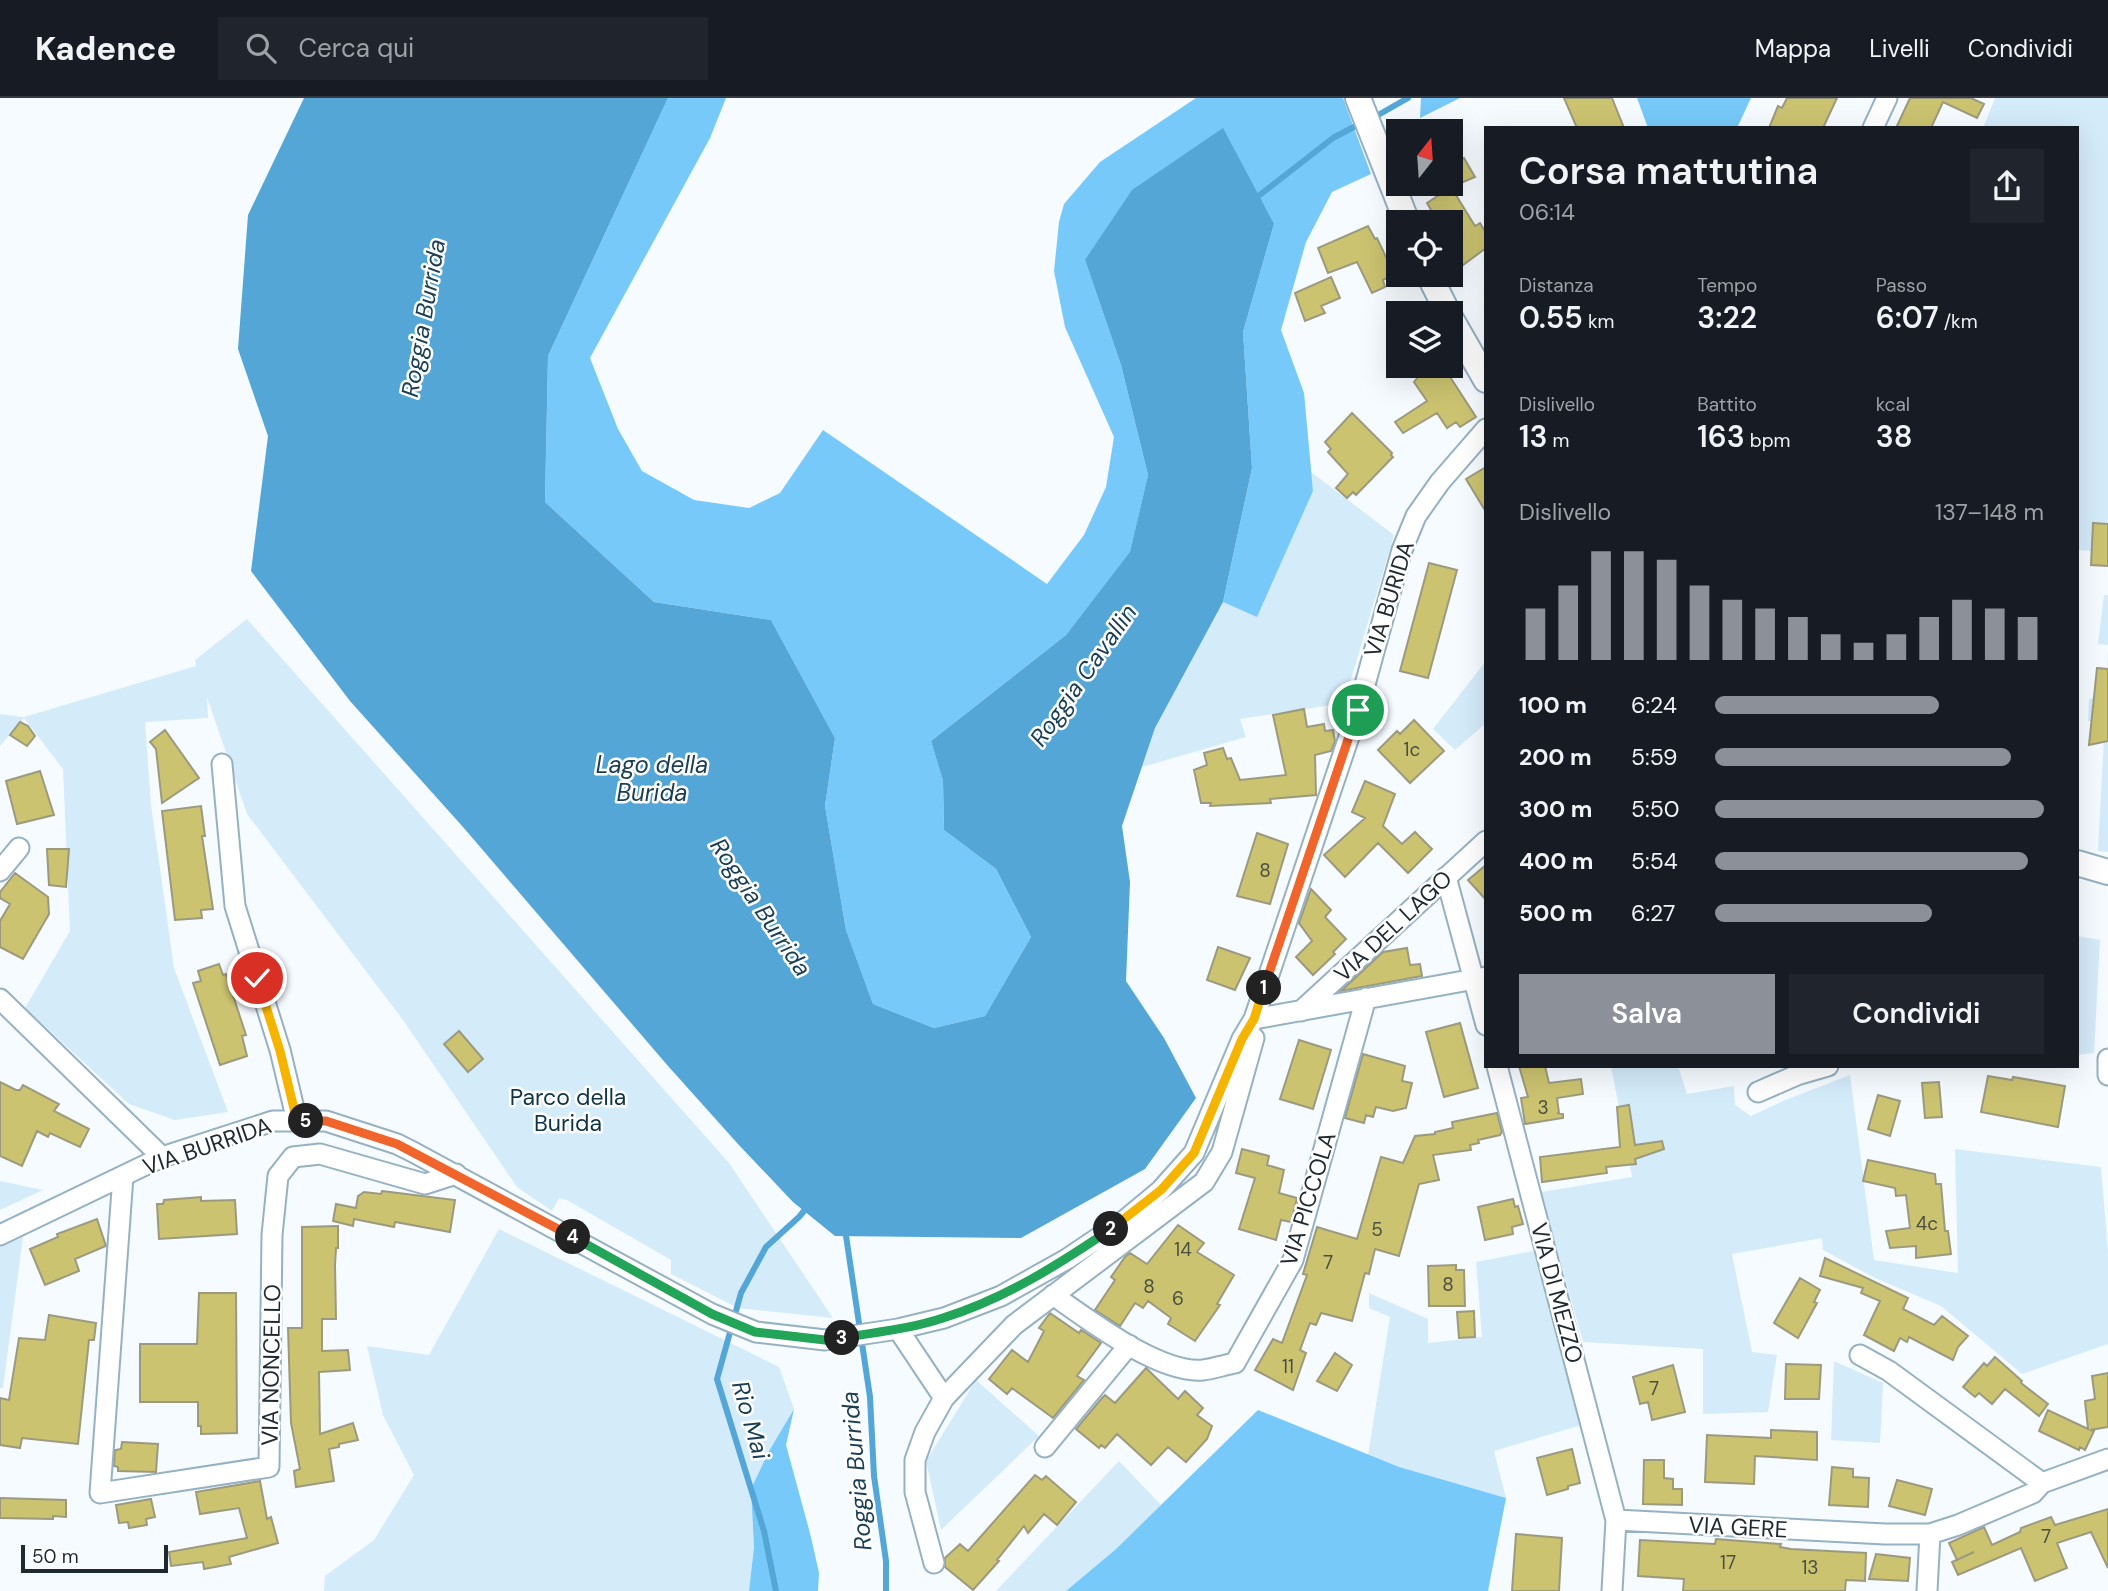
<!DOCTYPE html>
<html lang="it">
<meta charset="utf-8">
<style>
body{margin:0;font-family:"DM Sans",sans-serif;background:#20242c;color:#f1f3f6;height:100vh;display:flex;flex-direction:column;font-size:26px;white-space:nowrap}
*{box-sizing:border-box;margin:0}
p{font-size:23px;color:#9ea1a6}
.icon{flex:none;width:38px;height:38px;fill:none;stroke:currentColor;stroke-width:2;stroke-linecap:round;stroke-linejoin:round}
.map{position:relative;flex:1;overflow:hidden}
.drawer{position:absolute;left:1484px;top:28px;width:595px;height:942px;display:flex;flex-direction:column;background:#171b24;border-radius:0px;box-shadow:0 7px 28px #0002}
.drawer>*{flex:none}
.needle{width:46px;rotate:17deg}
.fabs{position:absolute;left:1386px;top:21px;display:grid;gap:14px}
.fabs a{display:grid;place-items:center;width:77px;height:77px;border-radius:0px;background:#171b24;box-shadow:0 7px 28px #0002;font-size:35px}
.scale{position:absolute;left:21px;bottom:18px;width:147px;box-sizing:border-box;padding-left:7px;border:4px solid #1f2930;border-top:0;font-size:19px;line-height:24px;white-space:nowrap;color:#1f2930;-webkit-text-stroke:5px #fff;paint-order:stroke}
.pin{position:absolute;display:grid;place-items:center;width:60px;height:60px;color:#fff;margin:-30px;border:4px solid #fff;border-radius:50%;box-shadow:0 2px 7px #0007}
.km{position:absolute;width:35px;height:35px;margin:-18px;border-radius:50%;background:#222;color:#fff;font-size:19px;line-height:35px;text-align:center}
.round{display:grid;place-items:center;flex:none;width:74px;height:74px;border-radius:0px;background:#20242c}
.headline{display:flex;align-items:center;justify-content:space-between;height:119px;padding:0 35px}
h1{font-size:38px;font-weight:600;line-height:52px}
.figures{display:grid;grid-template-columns:repeat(3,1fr);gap:10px;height:119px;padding:7px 35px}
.figures div{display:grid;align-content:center}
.figures b{font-size:30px;font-weight:600}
.figures small{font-size:19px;font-weight:400}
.figures p{font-size:19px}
.chart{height:196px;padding:14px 35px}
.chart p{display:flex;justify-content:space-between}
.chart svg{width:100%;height:126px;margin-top:7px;stroke:#8c9099;stroke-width:6}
.cta{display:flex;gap:14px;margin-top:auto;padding:14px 35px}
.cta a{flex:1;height:80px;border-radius:0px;background:#8c9099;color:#fff;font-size:28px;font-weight:600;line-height:80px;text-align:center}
.cta a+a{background:#20242c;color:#f1f3f6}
ul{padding:0 35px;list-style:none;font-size:23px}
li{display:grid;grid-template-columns:112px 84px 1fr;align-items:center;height:52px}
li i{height:18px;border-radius:9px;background:#8c9099}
header{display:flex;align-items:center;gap:42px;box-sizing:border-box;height:98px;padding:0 35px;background:#171b24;border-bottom:2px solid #363941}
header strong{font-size:33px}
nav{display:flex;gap:38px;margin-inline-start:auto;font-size:24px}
.search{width:490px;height:63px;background:#20242c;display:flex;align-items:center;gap:18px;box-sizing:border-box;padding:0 24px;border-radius:0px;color:#9ea1a6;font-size:26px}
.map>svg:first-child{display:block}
.green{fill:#d4ebfa}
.forest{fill:#76c9f9}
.water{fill:#53a6d5}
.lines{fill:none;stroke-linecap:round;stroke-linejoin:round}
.stream{stroke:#53a6d5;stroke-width:6}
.building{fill:#cbc370;stroke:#9c9a7e;stroke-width:2}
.minor-casing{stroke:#96b1c2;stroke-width:23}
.major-casing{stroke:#96b1c2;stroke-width:28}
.minor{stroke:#fff;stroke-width:19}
.major{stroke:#fff;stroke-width:24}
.split-1-casing{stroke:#fff;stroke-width:14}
.split-2-casing{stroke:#fff;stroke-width:14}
.split-3-casing{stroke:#fff;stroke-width:14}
.split-4-casing{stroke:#fff;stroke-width:14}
.split-5-casing{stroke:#fff;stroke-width:14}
.split-6-casing{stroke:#fff;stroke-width:14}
.split-1{stroke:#f0652b;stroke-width:9}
.split-2{stroke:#f5b400;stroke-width:9}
.split-3{stroke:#22a559;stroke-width:9}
.split-4{stroke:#22a559;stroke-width:9}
.split-5{stroke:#f0652b;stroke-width:9}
.split-6{stroke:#f5b400;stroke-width:9}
.labels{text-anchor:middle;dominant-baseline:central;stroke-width:5;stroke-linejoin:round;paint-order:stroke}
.number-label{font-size:19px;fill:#4a5040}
.street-label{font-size:23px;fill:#1f2930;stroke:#fff}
.park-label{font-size:23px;fill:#0f3448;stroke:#fff}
.water-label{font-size:24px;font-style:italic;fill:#1a3e53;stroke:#fff}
</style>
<header>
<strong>Kadence</strong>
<div class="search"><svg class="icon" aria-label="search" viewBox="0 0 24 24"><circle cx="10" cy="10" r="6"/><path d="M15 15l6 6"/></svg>Cerca qui</div>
<nav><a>Mappa</a><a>Livelli</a><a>Condividi</a></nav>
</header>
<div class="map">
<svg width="2108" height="1493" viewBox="0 0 2108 1493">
<rect width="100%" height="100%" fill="#f5fbff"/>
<path class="green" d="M1995,0h113v462l-2,6 -15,-1 1,-14 -15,-1v-422h-94z
M1311,374l83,63 -50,168 -104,16 6,18 -104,30 13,-39 68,-126 34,14 56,-125z
M2104,497h4v50l-10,-1z
M247,521l482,544 104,155 -95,-10 -67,-34v-14l-104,-60 -8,-2 -7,13 -35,-24 -114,-167 -156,-206 -40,-117 1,21 -63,4 6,83 23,163 54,144 -53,8 -46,-16 -104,-96 45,-77 -7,-162 -39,-51 -24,28v-32l24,3 172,-51 -1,-6z
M2108,551v203l-10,-1 6,-114 -11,-15 -5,-1 1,-22 5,-1 2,-21h11z
M1486,563v62l-31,27 -22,-21z
M2077,838l23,4 -6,113 -17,2z
M1611,968h67l9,28 47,-8 1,19 16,11 32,-15 67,-26 24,185 84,13 -3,-124 146,18 7,85v92l-86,30 -81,-68 -66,-28 -52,-28 -1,-12 -90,16 20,98 25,3 -9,57 -65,2v-65l-120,-7 -42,-150 91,-15z
M0,1083l43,9 -43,20z
M499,1131l280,138 15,42 -25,42 -18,38 3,58 -5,44h-425l1,-15 49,-36 40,-65 -31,-60 -16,-69 62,9z
M23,1139l-20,151h-3v-141z
M1533,1153l52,173 -91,27 12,47 -107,-30 -31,-13 22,-138 -21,-9v-15l59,26v24l54,-6 -6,-75z
M1834,1263l49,22 -3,60 -49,-3z
M976,1282l63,56 -98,94 -15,-69z
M1119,1363l42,44 -45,44 -50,42h-70z"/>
<path class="forest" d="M668,0h58l-16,40 -120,220 28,71 24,42 52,29 55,8 31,-15 43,-63 224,154 37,-49 22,-48 8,-50 -49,-110 -11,-56 5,-49 5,-18 36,-42 96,-64h147l28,76 -39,18 -26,50 -25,88 23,63 9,98 -56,126 -34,-15 29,-134 -9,-136 31,-108 -189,36 36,105 27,110 -18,78 -64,82 -135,106 12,40 1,49 52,39 35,68 -46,79 -51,12 -61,-24 -27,-74 -21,-124 10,-68 -64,-118 -117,-18 -109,-100 3,-146z
M1421,0h39l-40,20z
M1637,0h114l-14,30h-89z
M794,1311l-8,36 25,92 8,36 -1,18h-69l5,-44 -3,-58 18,-38z
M1258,1312l141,57 107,31 -18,93h-422l50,-42z"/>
<path class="water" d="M304,0h364l-120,258 -3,146 109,100 117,18 64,118 -10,68 21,124 27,74 61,24 51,-12 46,-79 -35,-68 -52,-39 -1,-49 -12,-40 135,-106 64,-83 18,-77 -27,-110 -36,-105 47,-70 91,-62 51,96 -31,108 9,136 -29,134 -68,126 -33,98 8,56 -4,99 38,57 32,60 -51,71 -124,69 -186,-2 -42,-34 -55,-58 -70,-78 -205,-239 -113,-126 -99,-130 17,-135 -30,-87 10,-134z"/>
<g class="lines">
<path class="stream" d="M1373,20l35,-20
M1252,103l81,-63 30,-16
M845,1131l25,168 4,79 12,85v30
M776,1493l-12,-60 -47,-152 24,-86 25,-46 33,-30 9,-11"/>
</g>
<path class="building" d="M1564,0h48l12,30h-47z
M1787,0h50l-14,30h-54l9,-22 4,2z
M1910,0h61l13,6 -7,14 -34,-16 -12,26h-35z
M1464,60l11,19 -24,10 24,39 5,-3 6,10v15l-35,26v-52h-13l-11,-19 24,-16v-24z
M1368,128l7,13 2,-1 17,36 -11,6 2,7 -13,6 -15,-31 -29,11 -10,-25z
M1331,179l9,21 -19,8 4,7 -20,8 -10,-28z
M1408,268h35l33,51 -16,10 -4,-5 -9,6 -10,-15 -34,20 -8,-11 32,-21 -13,-19 3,-4z
M1352,315l40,40 -1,2 2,2 -37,38 -3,-3 -6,6 -11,-10 12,-14 -20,-22 3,-3 -6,-7z
M1486,369v45l-20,-33z
M2093,425l15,1v42l-17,-1z
M1429,465l28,7 -29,108 -28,-7z
M2097,570l11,1v72l-19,4z
M1304,611l3,18 17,-3 1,7 8,-1 2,11 -4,10 -16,4 1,40 -46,4 1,4 -61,3 1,-3h-10l-7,-33 13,-5 -3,-12 19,-5 4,11 4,-1 9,22 46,-5 -13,-60z
M1414,622l30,31 -34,32 -32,-33 19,-19 3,3z
M20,624l8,4 7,10 -8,10 -17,-11z
M165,632l34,48 -37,25 -6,-54 -6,-7z
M40,673l14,44 -37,9 -11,-43z
M1365,683l30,13 -12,32 19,18 13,-12 17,17 -24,24 -30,-30 -33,34 -21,-22 41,-37 -13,-6z
M201,708l4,30h-3l11,73 -12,1 1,8 -27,2 -13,-109z
M1257,735l31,11 -18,60 -33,-8z
M47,751h22l-3,38 -17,-2z
M1486,767v35l-18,-20z
M15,775l33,24 1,17 -26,45 -23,-12v-26l10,-17 -10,-6v-6z
M1311,791l20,21 -6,7 21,22 -13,13 2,2 -22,21 -17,-18 16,-16 -13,-18z
M1218,849l32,11 -15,32 -28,-10z
M1407,850l3,17 10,-1 2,12 -81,15 42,-39z
M219,866l4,11 3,-1 20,61 -4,1 5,20 -27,9 -27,-82 8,-2 -3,-10z
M1460,925l18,65 -34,9 -18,-65z
M459,933l24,28 -15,13 -24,-28z
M1299,942l32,10 -18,59 -33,-10z
M1363,956l42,12 -3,15 10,2 -6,25 -13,3 -17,-4 -3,10 -7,-2 -2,8 -19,-5z
M1519,968h26l4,17 32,-4 2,15 -26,4 2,15h-2l6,1v4l-38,6 -4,-26 7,-1z
M1988,978l24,4 1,-3 52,9 -7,41 -77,-15z
M0,984l16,8h4l3,-5 36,19 -5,7 35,18 -9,18 -30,-14 -2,4 -11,-6 -15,35 -22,-10z
M1939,984l3,35 -17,1 -3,-35z
M1878,997l22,6 -10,35 -22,-7z
M1629,1007l6,40 27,-4 2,8 -29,10 1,5 -30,3 1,6 -65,9 -2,-25 80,-10 -3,-40z
M1497,1015l5,19 -2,3 -22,5 1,3 -9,2 1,5 -38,5 6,25 -20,4 -20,72 -24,-7 -6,25 -4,-1 -13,48 -31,-8 -5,12 -6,-2 -10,27 6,3 -13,37 -38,-20 18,-31 9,4 25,-68 -4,-1 14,-47 40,12 24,-82 22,6 12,-27 20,-2v-2l18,-4 -1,-6z
M1242,1051l27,7 -2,9 17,5 -5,23 18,5 -6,24 -10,-2 -5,20 -37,-11 16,-51 -19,-5z
M1868,1062l67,14 1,10h5l4,47h3l3,23 -35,4v-12l-26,2 -4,-17 24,-3 -4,-33 -10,1 -1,-8 -32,-7z
M382,1093l73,9 -5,32 -55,-10 -1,5 -40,-8 -1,7 -20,-5 3,-17 20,4 2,-12 6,-4 17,2z
M201,1099v4l34,-1 2,34 -78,5 -2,-35h6l1,-4z
M1513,1101l2,8 3,-1 5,18 -11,3 1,7 -28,6 -7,-33z
M97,1121l9,27 -31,13 4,12 -34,14 -15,-36 28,-12 -1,-3z
M1178,1127l26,18 -7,9 37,23 -17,29 3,1 -25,36 -27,-17 3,-6 -23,-17 -5,7 -8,-5 -15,23 -25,-16 20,-30 -4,-3 14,-20 5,-4 17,11z
M338,1128v22h-2l-1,17 1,54h-14v32l26,-1 2,20 -31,2 1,62 33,-11 5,17 -19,4v3l-10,2 5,32 -38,6 -2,-16 6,-2 -9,-46 -3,-95h14v-101z
M1825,1160l83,40 -5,11 31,16 8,-9 26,20 -10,11 -5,13 -44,-23 -2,5 -7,-4 -6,13 -30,-16 16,-34 -19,-8 2,-5 -43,-12z
M1456,1167v5h8l1,36h-36l-1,-40z
M1800,1180l20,12 -6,12 3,1 -19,35 -24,-15z
M199,1195h37l1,140 -36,1v-8h-3v-24h-58v-58h57z
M1474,1213l1,26 -16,1 -2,-26z
M1050,1215l29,20 2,-3 20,13 -24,33 7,4 -31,38 -41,-30 -5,6 -18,-15 23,-29 16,12 16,-31 -5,-3z
M49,1217l47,8 -2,17h-5l-11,104 -56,-6 -2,10 -20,-3v-47l9,2 10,-62 26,2z
M1335,1255l17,12 -15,26 -20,-10z
M1995,1259l27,24 -1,2 27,21 -9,12 -34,-27 -13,15 -13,-11 -4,4 -12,-10 21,-24 3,3z
M1786,1266l35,1 -2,34h-34z
M1673,1267l12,47 -33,8 -4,-18 -8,2 -7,-27z
M1146,1270l32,31 7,-8 18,17 -6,7 15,11 -5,13 -21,23 -18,-15 -17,18 -34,-31 -12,14 -4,-3 -2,3 -23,-19 26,-31 3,-3 10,8z
M2108,1275v54l-18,3 4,1 -9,19 -5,-3 -1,3 -40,-19 9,-21 40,19 -3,-28 10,-2 -3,-23z
M1771,1332l46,2v28l-62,-4 -1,28 -49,-2 2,-47 64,3z
M122,1344l36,2 -2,28 -38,-1v-4l-4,-1 1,-16 6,-1z
M1572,1351l8,34 -12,3v3l-21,6 -10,-37z
M1644,1362h20v18l9,1v10h9v16l-39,-1z
M1832,1369l21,2v8l16,1 -1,29 -39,-2z
M1035,1377l7,5 4,-4 30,26 -19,23 -13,-11 -16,19 -4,-7 -27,34 2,1 -26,29 -28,-23v-9l15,-14 8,7z
M1897,1382l35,9 -7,26 -36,-9z
M260,1383l7,38 4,-2 7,26 -49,14 2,7 -27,5 -1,-7 -32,4 -2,-14 78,-14 -8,-30 -39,6 -4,-22z
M0,1400l66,2v17l-13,-1v3l-53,-1z
M151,1401l4,18 -9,2 1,6 -18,3 -1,-6 -9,1 -3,-18z
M2108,1411v59l-17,-36 -34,11 10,25 -32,13 -14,-33 -63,27 -6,-13 22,-10 -17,8 -8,-17 35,-16 8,18 28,-13 1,-4 30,-11 4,8z
M1516,1436l46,4 -3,53h-47z
M1716,1441l65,5 -1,3 11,2 75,4 -1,28 -19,-1 -1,11h-162l1,-12 -46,-3 2,-36 75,4z
M1876,1456l34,4 -2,23 -39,-2z"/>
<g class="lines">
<defs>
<path id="minor" d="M1873,30l14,-30
M222,666l13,142 45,144 17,71
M0,773l19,-23
M1446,779l40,148
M0,901l162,158
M1301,913l185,-170
M1254,921l232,-42
M2108,961v16
M1497,968l119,454
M1758,994l39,-17 31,-9
M123,1078l-23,317 169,-26 3,-232 6,-59 15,-19 27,-3 105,30 31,-10
M0,1137l162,-78 111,-36h53l71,23 16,8 299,162 44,18 69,8 73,-11 46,-11 57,-22 66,-37 58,-39 36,-30 33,-37 48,-114 12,-20 104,-309 44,-160 14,-34 24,-34 46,-53
M1053,1197c36,25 106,79 150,75 10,-1 21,-5 32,-7l58,-103 73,-262
M898,1231l46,69
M1860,1257l29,16 153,112
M1045,1349l84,-102
M934,1465l-19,-71v-32l10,-28 19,-34 70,-73 190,-143 18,-30 32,-114
M1612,1493l4,-71 269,14h45l28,-9 75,-32 9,-10 66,-24
M1927,1493l3,-57"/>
<path id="major" d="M1358,0l49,124
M1429,177l19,38
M1451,221l35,61
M2077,765l31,9"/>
</defs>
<use href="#minor" class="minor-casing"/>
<use href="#major" class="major-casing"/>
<use href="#minor" class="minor"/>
<use href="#major" class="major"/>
</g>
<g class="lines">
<defs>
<path id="split-1" d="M1264,890l94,-278"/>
<path id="split-2" d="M1111,1131l50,-39 33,-37 48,-114 12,-20 10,-31"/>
<path id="split-3" d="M842,1240c34,-6 68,-9 101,-20 61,-19 115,-53 168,-89"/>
<path id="split-4" d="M573,1139l139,77 43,18 70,8 17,-2"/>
<path id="split-5" d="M306,1023h20l71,23 176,93"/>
<path id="split-6" d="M257,880l23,73 17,70h9"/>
</defs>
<use href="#split-1" class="split-1-casing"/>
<use href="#split-2" class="split-2-casing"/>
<use href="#split-3" class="split-3-casing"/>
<use href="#split-4" class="split-4-casing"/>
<use href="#split-5" class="split-5-casing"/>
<use href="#split-6" class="split-6-casing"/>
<use href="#split-1" class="split-1"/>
<use href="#split-2" class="split-2"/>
<use href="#split-3" class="split-3"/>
<use href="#split-4" class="split-4"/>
<use href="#split-5" class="split-5"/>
<use href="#split-6" class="split-6"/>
</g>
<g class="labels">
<g class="number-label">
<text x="1412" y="651">1c</text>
<text x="1265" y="772">8</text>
<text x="1543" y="1009">3</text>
<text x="1927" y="1125">4c</text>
<text x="1377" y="1131">5</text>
<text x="1183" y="1151">14</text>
<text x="1328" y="1164">7</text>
<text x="1448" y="1186">8</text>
<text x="1149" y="1188">8</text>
<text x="1178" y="1200">6</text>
<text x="1288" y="1268">11</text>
<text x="1654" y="1290">7</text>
<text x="2046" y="1438">7</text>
<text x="1728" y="1464">17</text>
<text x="1810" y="1469">13</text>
</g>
<g class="street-label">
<text transform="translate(1389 501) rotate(-73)">VIA BURIDA</text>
<text transform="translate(1393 828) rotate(-43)">VIA DEL LAGO</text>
<text transform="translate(207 1048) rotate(-19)">VIA BURRIDA</text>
<text transform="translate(1308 1101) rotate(-73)">VIA PICCOLA</text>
<text transform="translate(1557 1195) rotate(75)">VIA DI MEZZO</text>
<text transform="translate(271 1267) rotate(-89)">VIA NONCELLO</text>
<text transform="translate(1738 1429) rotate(3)">VIA GERE</text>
</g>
<g class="park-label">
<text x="568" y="999">Parco della<tspan x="568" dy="26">Burida</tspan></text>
</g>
<g class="water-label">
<text transform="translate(423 220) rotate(-80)">Roggia Burrida</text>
<text transform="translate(1083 577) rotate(-55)">Roggia Cavallin</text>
<text x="652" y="666">Lago della<tspan x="652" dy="28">Burida</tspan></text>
<text transform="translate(761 809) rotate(56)">Roggia Burrida</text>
<text transform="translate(751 1322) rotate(74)">Rio Mai</text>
<text transform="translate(856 1373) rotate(-95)">Roggia Burrida</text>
</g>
</g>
</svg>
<div class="fabs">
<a><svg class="needle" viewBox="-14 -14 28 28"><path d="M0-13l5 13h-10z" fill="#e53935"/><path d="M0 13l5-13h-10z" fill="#9ea1a6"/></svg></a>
<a><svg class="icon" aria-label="locate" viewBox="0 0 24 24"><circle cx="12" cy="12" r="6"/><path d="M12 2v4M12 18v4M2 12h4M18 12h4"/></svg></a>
<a><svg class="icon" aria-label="layers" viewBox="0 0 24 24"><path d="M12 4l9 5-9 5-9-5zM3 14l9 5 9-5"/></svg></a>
</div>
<div class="scale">50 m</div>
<div class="pin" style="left:1358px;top:612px;background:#1e9e55"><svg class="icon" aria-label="arrive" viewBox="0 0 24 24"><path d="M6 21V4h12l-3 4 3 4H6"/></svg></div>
<div class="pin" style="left:257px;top:880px;background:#d93025"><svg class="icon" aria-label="check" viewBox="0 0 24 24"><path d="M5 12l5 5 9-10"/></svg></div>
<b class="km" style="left:1264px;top:890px">1</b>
<b class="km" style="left:1111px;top:1131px">2</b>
<b class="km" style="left:842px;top:1240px">3</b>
<b class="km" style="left:573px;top:1139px">4</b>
<b class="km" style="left:306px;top:1023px">5</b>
<section class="drawer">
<div class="headline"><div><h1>Corsa mattutina</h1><p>06:14</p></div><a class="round"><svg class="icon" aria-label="share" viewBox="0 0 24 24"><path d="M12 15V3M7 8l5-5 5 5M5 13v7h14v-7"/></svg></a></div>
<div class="figures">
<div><p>Distanza</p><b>0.55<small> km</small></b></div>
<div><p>Tempo</p><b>3:22</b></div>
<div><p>Passo</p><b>6:07<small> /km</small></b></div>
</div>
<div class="figures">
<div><p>Dislivello</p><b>13<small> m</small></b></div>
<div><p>Battito</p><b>163<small> bpm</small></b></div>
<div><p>kcal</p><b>38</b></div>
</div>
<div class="chart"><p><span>Dislivello</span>137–148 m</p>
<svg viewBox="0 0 160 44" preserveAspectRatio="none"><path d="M5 44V26M15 44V18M25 44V6M35 44V6M45 44V9M55 44V18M65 44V23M75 44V26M85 44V29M95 44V35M105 44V38M115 44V35M125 44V29M135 44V23M145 44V26M155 44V29"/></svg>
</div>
<ul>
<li><b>100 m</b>6:24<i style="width:68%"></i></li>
<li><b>200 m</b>5:59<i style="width:90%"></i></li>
<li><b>300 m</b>5:50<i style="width:100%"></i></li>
<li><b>400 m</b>5:54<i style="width:95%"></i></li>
<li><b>500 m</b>6:27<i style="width:66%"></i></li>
</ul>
<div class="cta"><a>Salva</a><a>Condividi</a></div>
</section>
</div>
